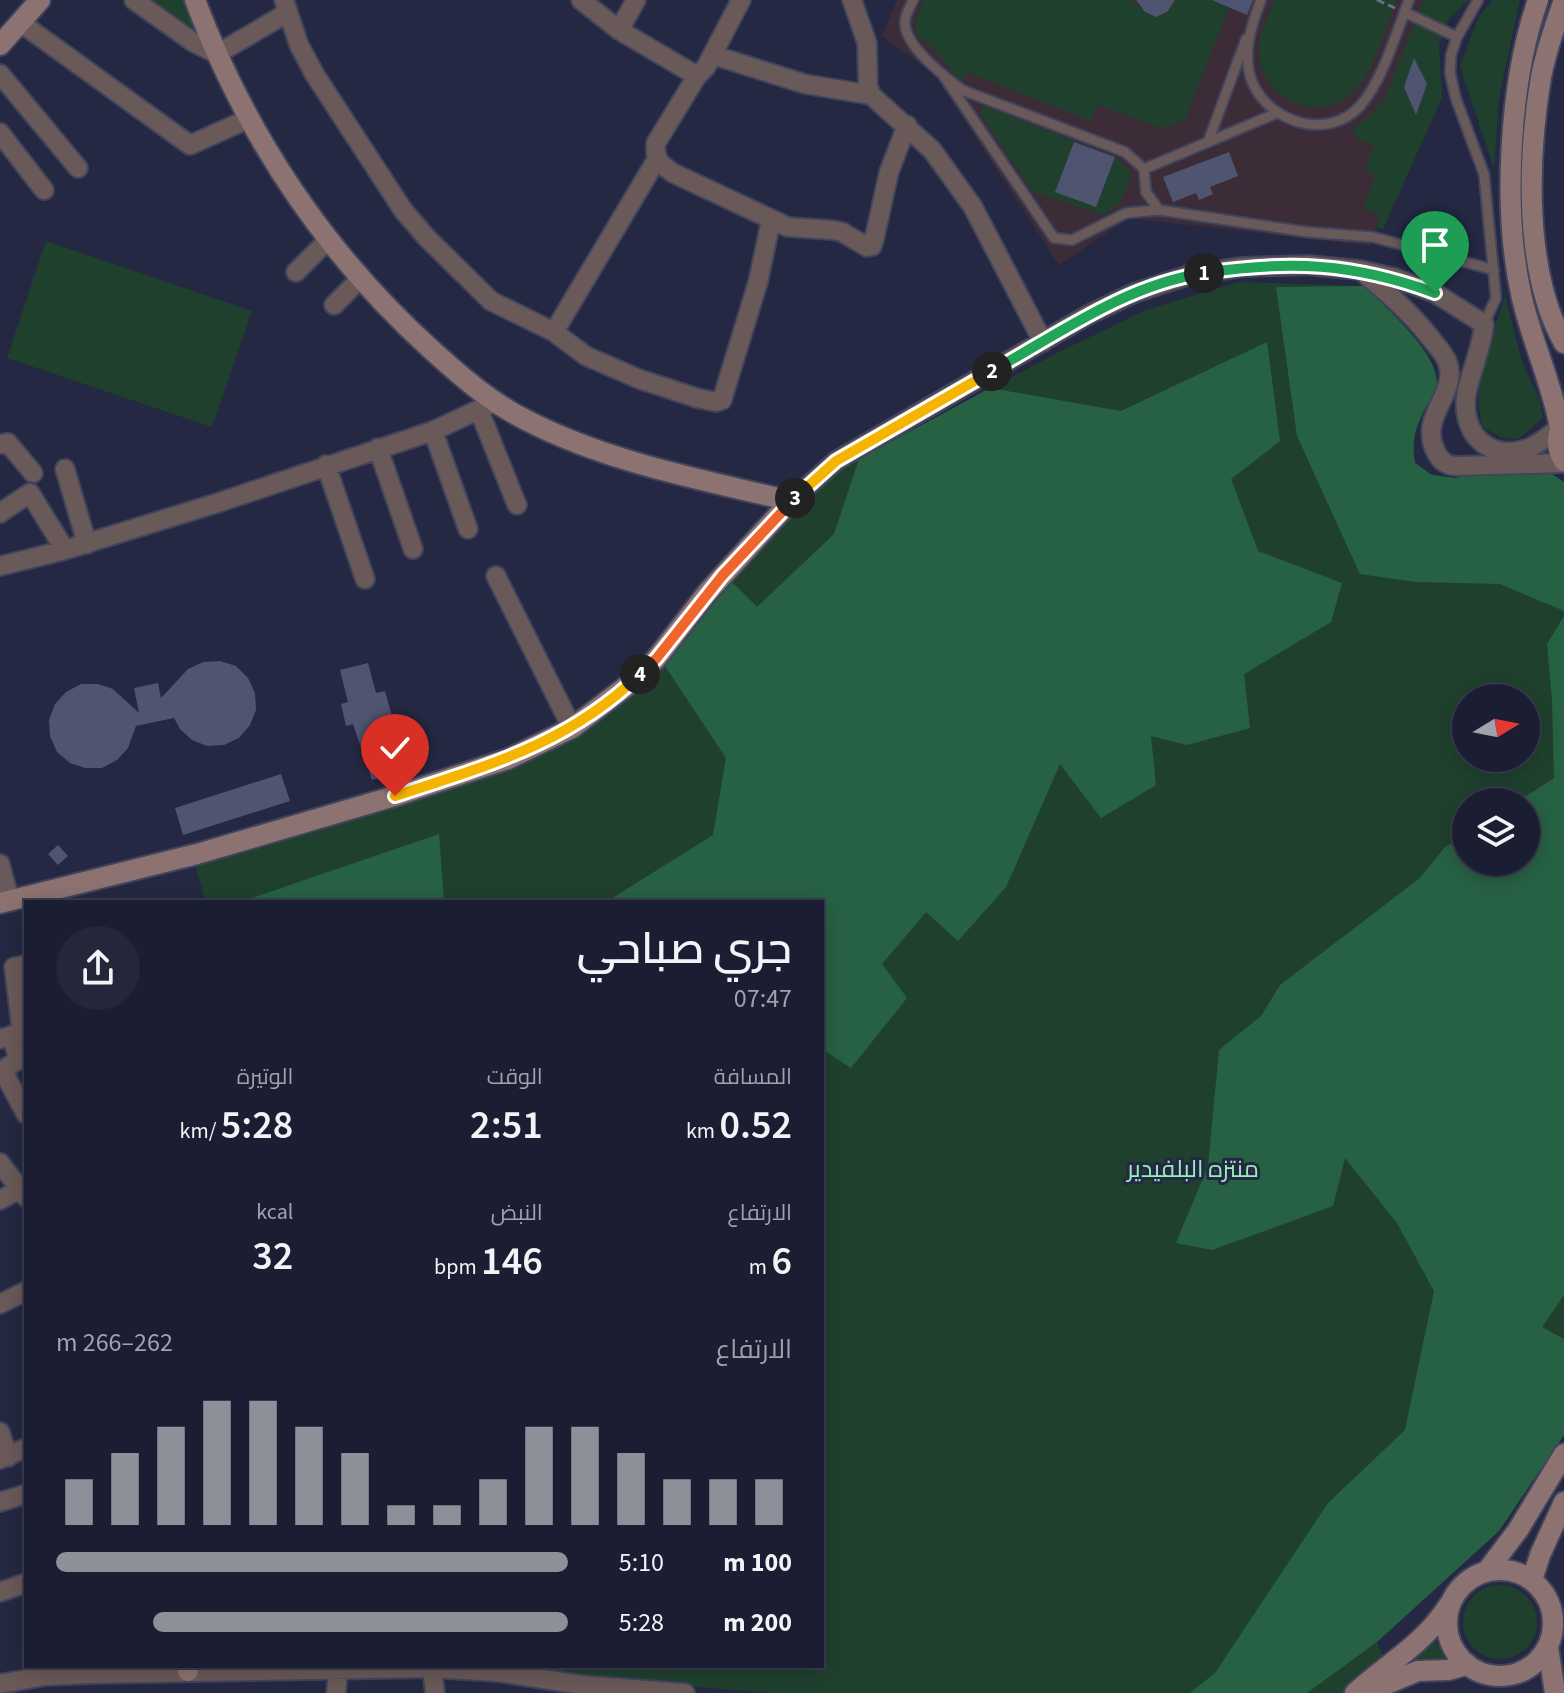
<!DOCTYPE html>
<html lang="ar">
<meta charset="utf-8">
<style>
body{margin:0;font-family:"Source Sans 3",Cairo,sans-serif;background:#24273a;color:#f1f3f6;direction:rtl;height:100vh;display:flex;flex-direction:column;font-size:30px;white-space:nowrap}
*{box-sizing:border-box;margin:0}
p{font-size:26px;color:#a0a2ac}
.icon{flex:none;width:44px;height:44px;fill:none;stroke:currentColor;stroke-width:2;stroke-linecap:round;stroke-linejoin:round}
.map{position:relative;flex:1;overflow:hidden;direction:ltr}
.drawer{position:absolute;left:24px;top:900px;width:800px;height:768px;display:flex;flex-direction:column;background:#1b1e32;border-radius:0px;box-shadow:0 4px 20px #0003,0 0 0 2px #393c4d;direction:rtl}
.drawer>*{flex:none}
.needle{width:52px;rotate:80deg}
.buttons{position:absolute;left:1452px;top:684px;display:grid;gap:16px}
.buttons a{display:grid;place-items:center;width:88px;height:88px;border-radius:50%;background:#1b1e32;box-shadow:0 4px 20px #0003,0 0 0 2px #393c4d;font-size:40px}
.pin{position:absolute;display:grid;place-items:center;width:68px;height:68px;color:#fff;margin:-82px -34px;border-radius:50% 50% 50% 0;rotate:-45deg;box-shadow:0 0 8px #0007}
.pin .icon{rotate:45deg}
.km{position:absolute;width:40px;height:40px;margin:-20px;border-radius:50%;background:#222;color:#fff;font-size:22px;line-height:40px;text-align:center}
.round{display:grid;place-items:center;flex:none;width:84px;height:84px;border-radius:42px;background:#24273a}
.head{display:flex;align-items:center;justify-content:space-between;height:136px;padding:0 32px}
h1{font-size:44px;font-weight:600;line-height:60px}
.figures{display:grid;grid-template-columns:repeat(3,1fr);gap:12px;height:136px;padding:8px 32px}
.figures div{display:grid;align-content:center}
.figures b{font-size:40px;font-weight:600}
.figures small{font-size:22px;font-weight:400}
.figures p{font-size:22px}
.chart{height:224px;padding:16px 32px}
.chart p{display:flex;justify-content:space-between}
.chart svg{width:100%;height:144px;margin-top:8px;stroke:#8c9099;stroke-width:6}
ul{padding:0 32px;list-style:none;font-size:26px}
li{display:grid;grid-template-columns:128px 96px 1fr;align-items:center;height:60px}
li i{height:20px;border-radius:10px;background:#8c9099}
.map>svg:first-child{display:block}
.commercial{fill:#3c2c38}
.green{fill:#20402e;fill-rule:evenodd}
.forest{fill:#276143}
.building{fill:#4f5471}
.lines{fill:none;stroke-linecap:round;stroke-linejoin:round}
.lane-casing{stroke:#40445c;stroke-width:13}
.street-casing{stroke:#40445c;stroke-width:22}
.secondary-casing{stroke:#40445c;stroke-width:24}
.path{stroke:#6b6f85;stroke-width:3;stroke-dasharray:8 4;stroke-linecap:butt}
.lane{stroke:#695958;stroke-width:9}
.street{stroke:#695958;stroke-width:18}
.secondary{stroke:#8c7371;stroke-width:20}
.split-1-casing{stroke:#fff;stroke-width:16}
.split-2-casing{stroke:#fff;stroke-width:16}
.split-3-casing{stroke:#fff;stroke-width:16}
.split-4-casing{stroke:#fff;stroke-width:16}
.split-5-casing{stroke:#fff;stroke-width:16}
.split-1{stroke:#22a559;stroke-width:10}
.split-2{stroke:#22a559;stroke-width:10}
.split-3{stroke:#f5b400;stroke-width:10}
.split-4{stroke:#f0652b;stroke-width:10}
.split-5{stroke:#f5b400;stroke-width:10}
.labels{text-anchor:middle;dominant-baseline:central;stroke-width:6;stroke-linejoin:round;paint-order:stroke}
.park-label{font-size:24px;fill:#97eebc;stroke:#242842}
</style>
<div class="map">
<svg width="1564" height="1693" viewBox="0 0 1564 1693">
<rect width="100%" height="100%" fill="#242842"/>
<path class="commercial" d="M897,0h548l-18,84 -57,162 -241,-28 -70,47 -125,-191 -52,-38z"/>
<path class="green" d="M147,0h46l16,44z
M924,0h205c15,6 20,24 38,12l5,-12h41l16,7 -44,113 -23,8 -64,-23 -7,16 -123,-49 -5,10c-10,-6 -14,-16 -21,-25 -24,-28 -36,-13 -18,-57z
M1275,0h121c-11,29 -20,66 -41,90 -34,39 -99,7 -96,-43 1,-15 10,-33 16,-47z
M1424,0h45l-20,18 -10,27 3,53 -59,131 -7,-2 4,-12 -17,-6 12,-34 -11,-5 10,-25 -18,-7 -3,-10 13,-8 19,-22zM1414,59l13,25 -11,30 -12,-26z
M1493,0h27l-21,98 -5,71 -34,-103 19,-50z
M984,106l131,51 17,16 -11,28 -16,14 -72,-23 -53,-78z
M46,241l206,70 -40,116 -205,-69z
M1238,282l126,4c21,21 82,72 72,103 -1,5 -6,11 -9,16 -12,23 -16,32 -12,58l17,12 23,3 50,-8 42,1 17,11v953l-143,166 -44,41 13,29 43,-34 12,20 -52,18 7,18h-627l-190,-15 -75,-12h314v-764h-617l-11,-42 376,-127 263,-268 26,-6 202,-108 85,-41zM1466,698h60v60h-60zM1466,802h60v60h-60z
M1505,296l17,66 18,39 3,17 -25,21 -18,-2 -17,-10c-15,-43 10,-89 22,-131z
M1463 1622a37 37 0 1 1 74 0a37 37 0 1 1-74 0Z"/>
<path class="forest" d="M1364,286c21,21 81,72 72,103 -1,5 -6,11 -9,16 -11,21 -16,34 -12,58l17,12 23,3 50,-8 42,1 17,11v129l-64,-27 -84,-2 -56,-8 -63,-138 -21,-149z
M1267,342l13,99 -49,38 27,72 84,32 -11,39 -87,52 6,54 -63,17 -36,-9 5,49 -55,33 -41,-54 -54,123 -48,54 -32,-29 -44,52 25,34 -56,70 -29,-19v-147h-216l107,-67 13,-77 -69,-104 68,-79 32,32 77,-73 25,-75 131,-71 131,23z
M1564,616v679l-22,32 22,12v96l-65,96 -122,111 -70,51h-117l25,-20 113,-170 77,-73 29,-139 -37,-68 -52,-65 -12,48 -121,44 -36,-7 32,-77 11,-116 42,-34 19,-31 140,-107 24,-30 22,-14v28h60v-60h-9l37,-24 -2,-78 -5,-56z
M439,834l5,68h-204z"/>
<path class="building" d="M1136,0h39l-8,12 -11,5 -11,-5z
M1212,0h41l-6,15z
M1414,58l13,26 -11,31 -12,-28z
M1074,142l41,15 -19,50 -41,-15z
M1229,152l9,24 -28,11 3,7 -14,6 -3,-7 -23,9 -10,-25z
M220,661l16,5 12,12 7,15 1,17 -6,15 -11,13 -15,7 -17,1 -15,-6 -12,-11 -6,-11 -38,8 -8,22 -11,12 -15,8h-17l-15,-5 -13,-11 -7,-16 -1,-16 6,-16 11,-12 15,-8h17l15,5 26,24 -5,-25 24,-5 3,15 27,-29 15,-7z
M368,663l8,30 9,-2 10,36 12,-6 17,42 -52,17 -19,-56 -7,2 -5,-22 7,-2 -8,-32z
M281,774l9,27 -107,34 -8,-27z
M58,845l10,11 -10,9 -10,-11z"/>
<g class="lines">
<defs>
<path id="lane" d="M913,0c-3,7 -9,16 -8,24 1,23 39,52 57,66l163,62 19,17 2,23 13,18
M1261,0c-10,25 -20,57 -8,84 18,39 75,57 107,22 23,-26 36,-73 49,-106
M1478,0l-21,37 -6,18 -1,18 6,26 28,75 12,124 -12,26
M1404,12l53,25
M943,75l111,163 18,2 54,-27 33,-3 148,22 66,5 121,33
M1208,142l38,-103
M1144,169l133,-56"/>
<path id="street" d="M134,0l59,42 24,12 70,-41
M284,0l15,45 16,30 88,135 23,27 65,64 63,31 32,24 53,23 58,19 19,4 6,-2 36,-118 13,-62
M581,0l38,30 78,46 9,-9 35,-67
M852,0l15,43 1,43 3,9 61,55 41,57 70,135
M21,23l169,122 58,-26
M619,30l17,-30
M713,55l92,29 66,11
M0,74l78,94
M697,76l-41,67c-2,16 4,21 17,30l115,54 44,3 10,2 25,15 5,-1 2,-6 15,-68 18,-47
M0,133l44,57
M296,272l32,-32
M1365,274c25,21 48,41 67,66 5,6 12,14 15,21 13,32 -28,53 -12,89 5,11 11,16 23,16l106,-3
M334,305l26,-26
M554,332l103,-173
M479,410l38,95
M433,431l35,98
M0,444l8,-1 25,30
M378,448l35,101
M326,465l39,114
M65,469l22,75
M791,501l45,-40 252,-146 46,-22 55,-18 53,-8 65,-2 53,5 35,8 40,15 49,31c-2,23 -12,44 -17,67 -8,40 20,72 62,57 11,-4 21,-14 31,-20
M0,513l30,-20 35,57
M0,566l65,-16 152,-47 216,-72 60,-28
M496,576l76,152
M0,864l10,37
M0,1039l22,-6 -8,-66 12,-2
M3,1071l23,43
M0,1072l18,-12 -6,-25
M0,1163l26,34
M0,1200l18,-10
M0,1304l26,-13
M0,1432l8,25
M0,1459l26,-11
M0,1502l26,-8
M0,1592l26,-9
M432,1668l3,25
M0,1684l45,-8 44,-2 343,-6 65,4 85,13 103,8
M336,1693l2,-21"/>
<path id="secondary" d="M1538,0c-29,83 -36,212 -16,298 10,44 30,85 38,130
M1564,0c-9,25 -18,51 -23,77 -13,78 -18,194 23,266
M0,45l40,-45
M1564,422c-8,12 -8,26 0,39
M0,903l197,-49 198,-58 113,-37 64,-31 60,-46 24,-23 51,-66 84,-92c-88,-21 -184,-39 -265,-81 -36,-18 -63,-42 -92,-68 -108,-97 -188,-217 -239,-352
M1447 1623a53 53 0 1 1 106 0a53 53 0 1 1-106 0Z
M1487,1571l31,-41 46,-76
M1532,1580l8,-25 24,-53
M1548,1647l7,46
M187,1666l1,5
M1377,1688l41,-17 30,-1 18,-5
M1355,1693c33,-30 69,-49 94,-88"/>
</defs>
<use href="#lane" class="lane-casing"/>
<use href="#street" class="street-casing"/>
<use href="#secondary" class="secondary-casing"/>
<path class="path" d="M1377,0l18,8"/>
<use href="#lane" class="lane"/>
<use href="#street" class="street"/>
<use href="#secondary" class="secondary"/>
</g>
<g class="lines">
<defs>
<path id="split-1" d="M1204,273c85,-13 150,-10 231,20"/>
<path id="split-2" d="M992,371c68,-38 134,-86 212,-98"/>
<path id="split-3" d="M795,498l41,-37 156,-90"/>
<path id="split-4" d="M640,674l16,-15 66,-83 73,-78"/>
<path id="split-5" d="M395,796c91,-30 174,-52 245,-122"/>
</defs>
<use href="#split-1" class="split-1-casing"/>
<use href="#split-2" class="split-2-casing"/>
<use href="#split-3" class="split-3-casing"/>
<use href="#split-4" class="split-4-casing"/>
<use href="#split-5" class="split-5-casing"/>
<use href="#split-1" class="split-1"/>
<use href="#split-2" class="split-2"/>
<use href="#split-3" class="split-3"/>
<use href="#split-4" class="split-4"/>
<use href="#split-5" class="split-5"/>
</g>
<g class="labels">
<g class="park-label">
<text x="1193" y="1169">منتزه البلفيدير</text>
</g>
</g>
</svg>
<div class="buttons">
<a><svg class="needle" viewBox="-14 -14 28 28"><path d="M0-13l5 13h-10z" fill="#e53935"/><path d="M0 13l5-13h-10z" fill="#a0a2ac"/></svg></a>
<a><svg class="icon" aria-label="layers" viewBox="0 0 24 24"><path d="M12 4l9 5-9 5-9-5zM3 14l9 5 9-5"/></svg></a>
</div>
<div class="pin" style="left:1435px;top:293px;background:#1e9e55"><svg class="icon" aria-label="arrive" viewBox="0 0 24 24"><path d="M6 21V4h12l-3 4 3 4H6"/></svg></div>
<div class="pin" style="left:395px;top:796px;background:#d93025"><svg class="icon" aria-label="check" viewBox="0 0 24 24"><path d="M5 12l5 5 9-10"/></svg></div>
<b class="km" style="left:1204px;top:273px">1</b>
<b class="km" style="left:992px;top:371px">2</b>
<b class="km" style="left:795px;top:498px">3</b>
<b class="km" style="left:640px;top:674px">4</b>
<section class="drawer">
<div class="head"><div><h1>جري صباحي</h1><p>07:47</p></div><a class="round"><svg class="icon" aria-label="share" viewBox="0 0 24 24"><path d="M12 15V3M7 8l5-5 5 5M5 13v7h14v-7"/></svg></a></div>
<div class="figures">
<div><p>المسافة</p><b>0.52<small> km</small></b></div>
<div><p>الوقت</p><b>2:51</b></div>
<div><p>الوتيرة</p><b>5:28<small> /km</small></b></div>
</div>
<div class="figures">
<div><p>الارتفاع</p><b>6<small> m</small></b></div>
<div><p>النبض</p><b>146<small> bpm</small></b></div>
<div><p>kcal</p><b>32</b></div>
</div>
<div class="chart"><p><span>الارتفاع</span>262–266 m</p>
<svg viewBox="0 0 160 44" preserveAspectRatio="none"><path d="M5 44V30M15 44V22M25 44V14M35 44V6M45 44V6M55 44V14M65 44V22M75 44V38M85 44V38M95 44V30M105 44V14M115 44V14M125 44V22M135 44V30M145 44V30M155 44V30"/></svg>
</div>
<ul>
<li><b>100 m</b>5:10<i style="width:100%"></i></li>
<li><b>200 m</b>5:28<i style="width:81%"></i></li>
</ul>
</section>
</div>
